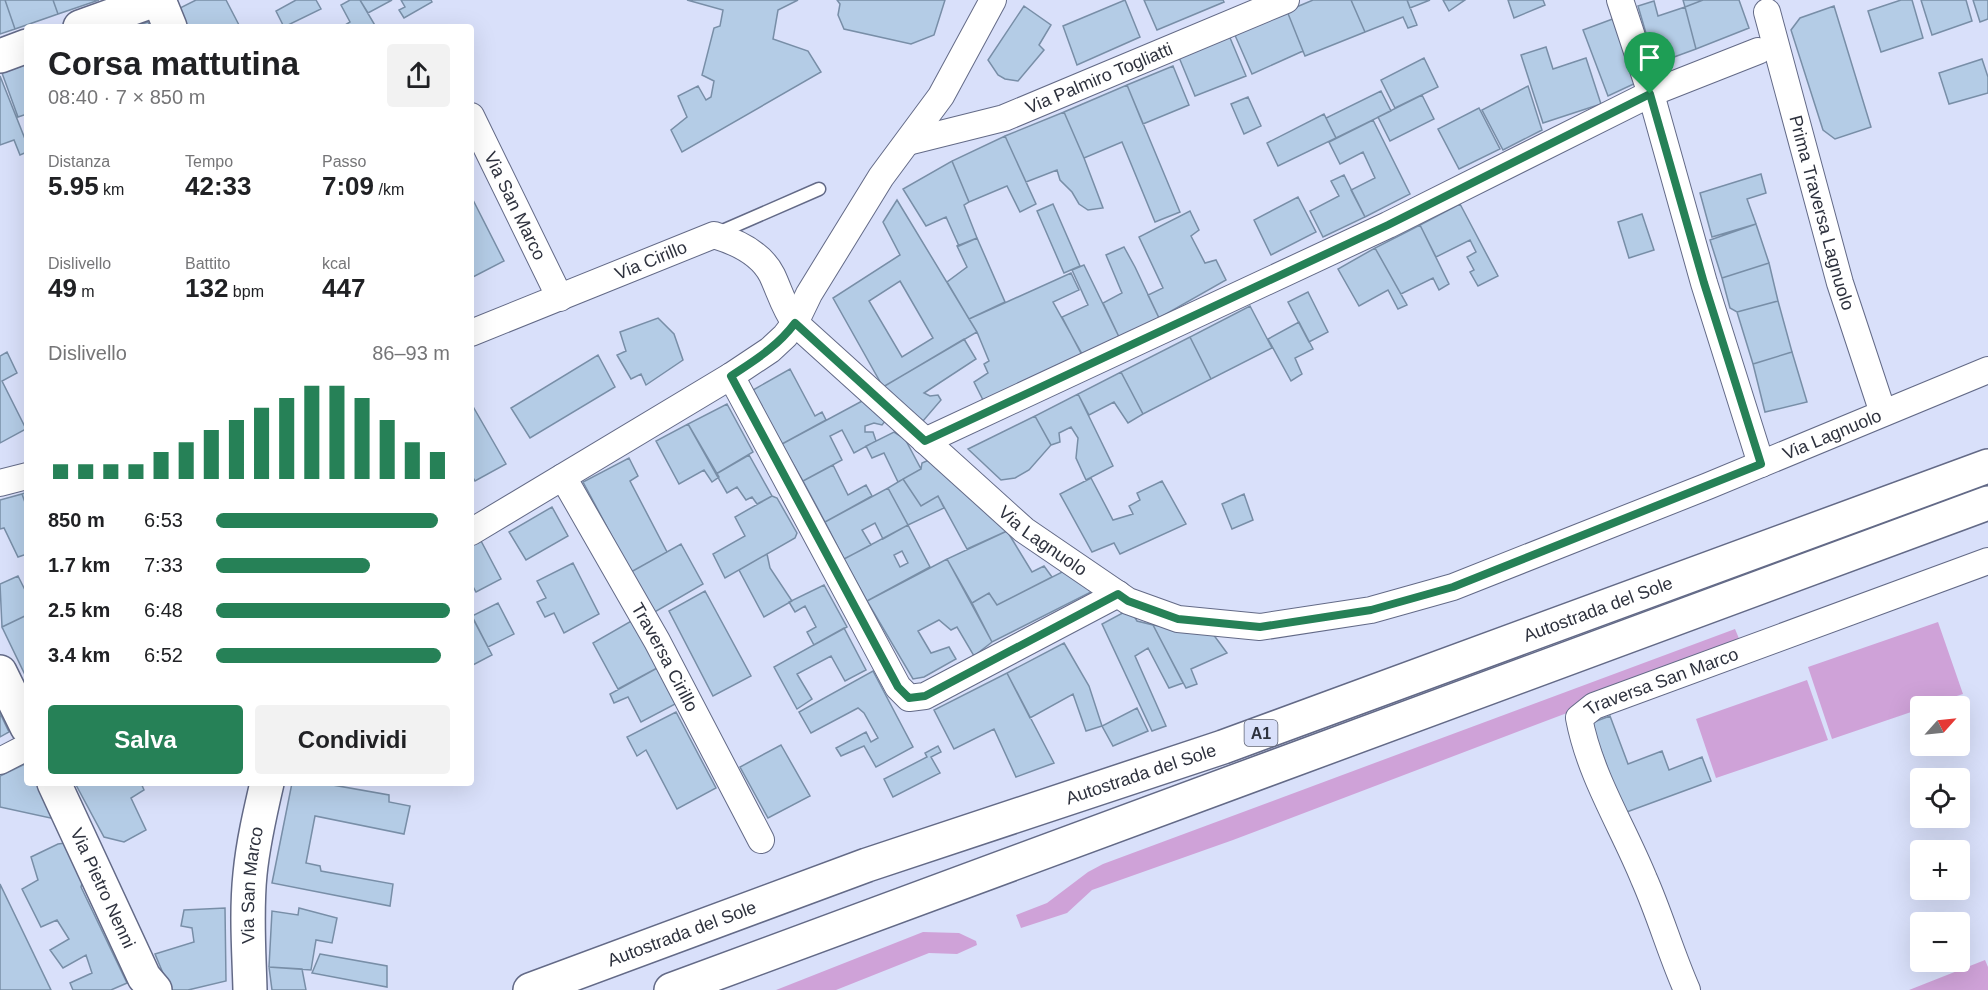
<!DOCTYPE html>
<html lang="it">
<meta charset="utf-8">
<style>
body{margin:0;font-family:Arial,sans-serif;background:#f2f2f2;color:#202124;height:100vh;display:flex;flex-direction:column;font-size:22px;white-space:nowrap}
*{box-sizing:border-box;margin:0}
p{font-size:20px;color:#757577}
.icon{flex:none;width:33px;height:33px;fill:none;stroke:currentColor;stroke-width:2;stroke-linecap:round;stroke-linejoin:round}
.map{position:relative;flex:1;overflow:hidden}
.sheet{position:absolute;left:24px;top:24px;width:450px;height:762px;display:flex;flex-direction:column;background:#fff;border-radius:6px;box-shadow:0 6px 24px #0002}
.sheet>*{flex:none}
.needle{width:39px;rotate:63deg}
.buttons{position:absolute;left:1910px;top:696px;display:grid;gap:12px}
.buttons a{display:grid;place-items:center;width:60px;height:60px;border-radius:6px;background:#fff;box-shadow:0 6px 24px #0002;font-size:30px}
.pin{position:absolute;display:grid;place-items:center;width:51px;height:51px;color:#fff;margin:-62px -26px;border-radius:50% 50% 50% 0;rotate:-45deg;box-shadow:0 0 6px #0007}
.pin .icon{rotate:45deg}
.round{display:grid;place-items:center;flex:none;width:63px;height:63px;border-radius:6px;background:#f2f2f2}
.summary{display:flex;align-items:center;justify-content:space-between;height:102px;padding:0 24px}
h1{font-size:33px;font-weight:800;line-height:45px}
.figures{display:grid;grid-template-columns:repeat(3,1fr);gap:9px;height:102px;padding:6px 24px}
.figures div{display:grid;align-content:center}
.figures b{font-size:26px;font-weight:800}
.figures small{font-size:16px;font-weight:400}
.figures p{font-size:16px}
.chart{height:168px;padding:12px 24px}
.chart p{display:flex;justify-content:space-between}
.chart svg{width:100%;height:108px;margin-top:6px;stroke:#268157;stroke-width:6}
.action{display:flex;gap:12px;margin-top:auto;padding:12px 24px}
.action a{flex:1;height:69px;border-radius:6px;background:#268157;color:#fff;font-size:24px;font-weight:800;line-height:69px;text-align:center}
.action a+a{background:#f2f2f2;color:#202124}
ul{padding:0 24px;list-style:none;font-size:20px}
li{display:grid;grid-template-columns:96px 72px 1fr;align-items:center;height:45px}
li i{height:15px;border-radius:8px;background:#268157}
.map>svg:first-child{display:block}
.green{fill:#cfa2d8}
.building{fill:#b4cce6;stroke:#788ea7;stroke-width:1.5;fill-rule:evenodd}
.lines{fill:none;stroke-linecap:round;stroke-linejoin:round}
.lane-casing{stroke:#636a87;stroke-width:15}
.street-casing{stroke:#636a87;stroke-width:28}
.secondary-casing{stroke:#636a87;stroke-width:36}
.highway-casing{stroke:#636a87;stroke-width:36}
.lane{stroke:#fff;stroke-width:12}
.street{stroke:#fff;stroke-width:26}
.secondary{stroke:#fff;stroke-width:33}
.highway{stroke:#fff;stroke-width:33}
.route-casing{stroke:#fff;stroke-width:12}
.route{stroke:#268157;stroke-width:8}
.labels{text-anchor:middle;dominant-baseline:central;stroke-width:6;stroke-linejoin:round;paint-order:stroke}
.shield{fill:#d9e0fa;stroke:#616676;stroke-width:1.5}
.shield-label{font-size:16px;font-weight:bold;fill:#2e323e}
.street-label{font-size:18px;fill:#2e323e;stroke:#d9e0fa}
</style>
<div class="map">
<svg width="1988" height="990" viewBox="0 0 1988 990">
<rect width="100%" height="100%" fill="#d9e0fa"/>
<path class="green" d="M1938,622l25,72 -37,12h-6v3l-88,30 -24,-72z
M1735,629l8,19 -170,77 -6,-12 -334,127 -141,50 -25,23 -46,15 -5,-13 31,-12 41,-31 15,-8z
M1807,680l21,60 -112,38 -20,-59z
M923,932l36,1 17,8 1,4 -20,9 -28,-1 -93,37h-60z
M1985,960l3,7v23h-79z"/>
<path class="building" d="M0,0h5l10,29 -15,5z
M5,0h48l5,14 -43,15z
M53,0h46l-41,14z
M196,0h30l14,27h-53l-9,-18z
M296,0h20l5,9 -37,18 -8,-16z
M350,0h10l16,27h-34l8,-5 -9,-17z
M360,0h32l-24,13z
M401,0h30l1,2 -28,16 -5,-8 6,-3z
M687,0h111l-20,10 -5,29 35,12 13,21 -139,80 -11,-22 16,-13 -9,-21 20,-10 8,14 5,-3 3,-16 -12,-6 12,-47 6,-2 3,-16z
M837,0h108l-11,35 -23,9 -67,-15 -6,-14 2,-11z
M1125,0l15,37 -63,28 -14,-39z
M1144,0h79l1,2 -67,28z
M1313,0h38l14,32 -60,24 -18,-45z
M1351,0h56l10,25 -9,3 -5,-11 -38,15z
M1407,0h23l-20,8z
M1443,0h22l-16,11z
M1508,0h35l2,5 -31,13z
M1683,0h20l-18,7z
M1703,0h36l10,28 -53,21 -11,-42z
M1901,0h11l11,38 -42,14 -13,-41z
M1921,0h45l6,21 -40,14z
M1973,0h15v19l-8,3z
M1654,1l4,15 27,-9 11,42 -41,15 -17,-58z
M1024,6l27,19 -12,20 5,5 -26,31 -13,-2 -7,-4 -10,-15z
M1834,6l37,121 -36,12 -12,-9 -32,-100 9,-12z
M1287,11l16,40 -51,23 -18,-41z
M1618,17l22,64 -32,15 -25,-66z
M148,22l2,5h-17z
M1228,33l18,43 -51,20 -17,-41z
M1546,47l7,22 33,-11 15,46 -58,19 -22,-68z
M1424,58l14,29 -43,21 -14,-28z
M1982,59l6,18v16l-39,11 -10,-31z
M27,64v50l-9,3 -16,-44z
M1173,66l16,39 -46,19 -16,-39z
M0,76l27,68v8l-7,3 -6,-15 -14,5z
M1127,85l53,127 -25,10 -33,-80 -38,16 -20,-46z
M1528,86l14,44 -39,20 -21,-40z
M1381,91l10,20 -55,27 -10,-20z
M1422,95l12,24 -44,22 -12,-24z
M1248,97l13,29 -17,8 -13,-30z
M1479,108l21,41 -41,20 -21,-40z
M1064,112l20,46 19,50 -15,2 -9,-6 -7,-12 -12,-12 -3,-10 -31,12 -21,-46z
M1324,114l12,24 -58,28 -11,-23z
M1373,120l37,74 -45,23 -14,-27 24,-12 -12,-26 -23,12 -11,-22z
M1005,136l31,68 -16,8 -13,-26 -38,16 -17,-41z
M952,161l17,41 -5,3 13,33 -18,8 -13,-29 -20,9 -23,-37z
M1761,174l5,19 -19,6 9,25 -44,13 -12,-44z
M1344,175l21,42 -42,20 -13,-26 29,-15 -8,-15z
M471,196l33,65 -33,17z
M1298,197l18,35 -45,23 -17,-35z
M897,200l80,132 -94,55 -50,-89 67,-43 -17,-33zM900,281l33,57 -31,19 -33,-56z
M1053,204l27,62 -16,7 -27,-62z
M1460,204l38,72 -20,10 -8,-14 4,-2 -7,-13 9,-5 -6,-12 -34,17 -16,-32z
M1190,211l9,19 -8,6 14,27 11,-3 10,20 -67,38 -11,-23 15,-7 -24,-51z
M1642,214l12,36 -25,8 -11,-36z
M1756,224l13,39 -47,15 -12,-38z
M1420,225l29,59 -10,6 -6,-12 -32,16 -26,-46z
M977,238l28,64 -36,17 -22,-37 20,-15 -10,-21z
M1124,247l11,20 24,51 -39,21 -17,-36 19,-10 -16,-38z
M1375,248l32,57 -9,4 -10,-19 -29,16 -21,-37z
M1769,263l9,38 -41,11 -7,-4 -8,-30z
M1084,265l36,74 -37,18 -21,-40 26,-12 -16,-35z
M1071,273l8,17 -26,12 29,52 -96,52 -12,-24 14,-9 -4,-9 5,-3 -12,-29 -8,-13z
M1308,292l20,40 -19,10 -21,-40z
M1778,301l14,51 -39,12 -16,-52z
M1250,306l22,42 -61,31 -21,-42z
M658,318l16,16 9,26 -37,25 -5,-11 -10,5 -14,-24 9,-4 -6,-19z
M1299,322l14,27 -18,9 7,16 -11,7 -23,-42z
M1190,337l21,42 -68,35 -22,-42z
M964,339l12,20 -52,34 6,3 8,-1 3,5 -18,21 -40,-34z
M7,352l10,21 -15,8 24,48 -26,14v-87z
M1792,352l15,50 -42,10 -12,-48z
M598,355l17,32 -85,51 -19,-30z
M790,369l25,47 7,-4 4,8 -44,24 -29,-54z
M1121,372l22,42 -15,9 -14,-21 -25,13 -11,-21z
M1078,394l35,72 -27,14 -10,-22 2,-20 -7,-11 -12,6 1,9 -9,3 -16,-29z
M864,400l22,20 -4,5 -8,-2 -9,3v6h8l3,9 -22,12 -12,-23 -12,6 12,24 -39,21 -21,-37z
M471,403l35,61 -31,17 -4,-7z
M727,404l26,48 -37,22 -28,-50z
M1035,416l16,29 -22,25 -14,8 -14,2 -33,-31z
M688,424l31,53 -7,5 -8,-12 -25,14 -23,-43z
M894,432l11,7 16,30 -23,13 -14,-29 -12,5 -6,-12z
M749,455l23,41 -15,8 -5,-7 -6,3 -9,-13 -10,6 -11,-19z
M629,458l9,18 -8,5 37,71 -36,20 -48,-90z
M929,460l78,71 -40,18 -29,-53 -17,10 -18,-27 18,-10 1,-6z
M833,465l15,30 18,-10 6,11 -47,26 -22,-41z
M1091,478l22,42 20,-6 -4,-8 11,-6 -3,-7 25,-12 24,43 -66,30 -6,-11 -22,9 -32,-58z
M903,479l18,27 17,-10 6,12 -36,17 -20,-37z
M888,488l20,37 -25,14 -8,-16 -13,7 9,15 -27,14 -19,-37z
M27,492v16l-5,-14z
M22,494l5,14v46l-9,3 -14,-29 -4,1v-29z
M1244,494l9,26 -21,9 -10,-25z
M772,496l5,2 20,35 -2,5 -70,40 -12,-24 32,-18 -10,-19z
M552,507l16,29 -42,24 -17,-28z
M908,525l22,42 -63,34 -23,-42zM902,551l6,12 -8,4 -6,-12z
M1007,531l25,41 12,-6 8,11 -55,28 -8,-12 -17,10 -25,-44z
M480,539l21,40 -25,13 -5,-9v-40z
M681,544l22,40 -50,29 -22,-41z
M767,554l3,14 22,33 -28,16 -25,-47z
M947,559l45,83 -18,14 -17,-29 -6,3 -12,-10 -21,11 13,22 18,-6 7,12 -32,18 -11,2 -46,-78z
M573,563l26,51 -35,19 -10,-20 -9,4 -8,-15 9,-4 -9,-17z
M1064,571l29,20 -101,51 -20,-39 17,-10 8,12z
M18,576l9,18v21l-25,12 -2,-43z
M824,585l23,42 -33,18 -7,-13 9,-5 -11,-21 -10,6 -6,-10z
M705,591l46,85 -38,20 -44,-85z
M498,603l16,31 -26,13 -16,-31z
M1130,609l7,12 16,4 30,58 -14,5 -21,-40 -13,8 31,70 -14,5 -50,-107z
M27,615v64l-25,-52z
M471,615l21,40 -21,11z
M633,620l26,47 -41,22 -25,-46z
M1153,625l60,9 14,19 -36,16 6,15 -11,4z
M844,628l22,42 -21,11 -14,-25 -34,18 15,25 -15,10 -23,-42z
M1064,643l25,43 13,40 -16,5 -13,-37 -43,24 -23,-45z
M659,667l20,35 -38,20 -13,-25 -14,6 -4,-9z
M873,671l40,76 -37,20 -12,-21 -23,10 -5,-8 30,-16 5,10 7,-4 -14,-25 -6,-5 -47,25 -12,-21z
M1007,673l47,90 -38,14 -22,-48 -40,20 -20,-39z
M1137,708l11,23 -35,15 -11,-20z
M676,712l40,76 -39,21 -31,-59 -9,6 -10,-19z
M0,713l9,19 -9,5z
M1610,716l18,48 34,-13 7,19 33,-13 9,24 -87,32 -33,-90z
M781,745l29,51 -42,22 -28,-51z
M938,746l3,6 -10,5 9,16 -47,24 -9,-18 43,-22 -2,-4z
M27,763v20h10l18,36 -55,-12v-31z
M75,783h47l1,2 6,-2h12l3,7 -13,8 15,32 -22,12 -20,-5z
M292,783h41v2l56,10v7l21,4 -6,28 -89,-18 -9,47 14,3 1,5 72,13 -3,22 -118,-23z
M65,843l18,37 -2,7 46,96 -16,7h-38l-3,-7 22,-10 -6,-18 -23,13 -13,-18 19,-11 -12,-19 -16,7 -19,-38 16,-9 -7,-23 27,-13z
M0,884l51,106h-51z
M225,908l1,73 -38,9h-18l-15,-36 39,-12 -2,-14 -11,-2 3,-16z
M299,908l38,10 -5,25 -16,-3 -5,30 -42,-3 3,-56 26,4z
M320,954l67,12v21l-75,-14z
M269,967l33,2 4,21h-34z"/>
<g class="lines">
<defs>
<path id="lane" d="M718,233l101,-44"/>
<g id="street">
<path d="M1620,0l31,94 53,189 57,181"/>
<path id="s1" d="M1767,12l73,271 43,130"/>
<path id="s2" d="M471,116l89,182"/>
<path id="s3" d="M908,142l96,-24 282,-118"/>
<path id="s4" d="M471,333l243,-98c23,7 47,18 58,40 8,17 12,33 23,48l229,207 104,71 50,18 82,8 111,-17 82,-23 255,-101 280,-116"/>
<path d="M731,376l167,311 11,11 16,-2 193,-102"/>
<path d="M925,441l463,-216 266,-133 104,-41"/>
<path id="s5" d="M563,477l94,164 104,199"/>
<path d="M0,483l27,-7"/>
<path d="M471,532l260,-156 39,-26 15,-14 10,-13 14,-29 72,-117 60,-81 52,-96"/>
<path d="M0,761l27,-14"/>
<path id="s6" d="M1687,990c-16,-36 -27,-75 -43,-111 -22,-54 -54,-103 -65,-161l15,-12 394,-145"/>
</g>
<g id="secondary">
<path d="M159,0l11,27"/>
<path d="M80,27l75,-27"/>
<path d="M0,56l27,-10"/>
<path d="M0,672l27,55"/>
<path id="s7" d="M54,783l90,194 11,13"/>
<path id="s8" d="M250,990c-1,-38 -4,-77 0,-116 3,-31 10,-61 17,-91"/>
</g>
<g id="highway">
<path id="s9" d="M530,990l337,-125 356,-118 765,-281"/>
<path d="M671,990l1317,-487"/>
</g>
</defs>
<use href="#lane" class="lane-casing"/>
<use href="#street" class="street-casing"/>
<use href="#secondary" class="secondary-casing"/>
<use href="#highway" class="highway-casing"/>
<use href="#lane" class="lane"/>
<use href="#street" class="street"/>
<use href="#secondary" class="secondary"/>
<use href="#highway" class="highway"/>
</g>
<g class="lines">
<defs>
<path id="route" d="M1650,94l54,189 57,181 -308,123 -82,23 -111,17 -82,-8 -50,-18 -10,-7 -193,102 -16,2 -11,-11 -167,-311c24,-16 46,-29 64,-53l130,118 463,-216z"/>
</defs>
<use href="#route" class="route-casing"/>
<use href="#route" class="route"/>
</g>
<g class="labels">
<rect class="shield" x="1244.5" y="720" width="33" height="26" rx="4.5"/>
<g class="shield-label">
<text x="1261" y="733">A1</text>
</g>
<g class="street-label">
<text stroke="none"><textPath href="#s3" startOffset="202">Via Palmiro Togliatti</textPath></text>
<text stroke="none"><textPath href="#s2" startOffset="100">Via San Marco</textPath></text>
<text stroke="none"><textPath href="#s1" startOffset="208">Prima Traversa Lagnuolo</textPath></text>
<text stroke="none"><textPath href="#s4" startOffset="194">Via Cirillo</textPath></text>
<text stroke="none"><textPath href="#s4" startOffset="1564">Via Lagnuolo</textPath></text>
<text stroke="none"><textPath href="#s4" startOffset="718">Via Lagnuolo</textPath></text>
<text stroke="none"><textPath href="#s9" startOffset="1134">Autostrada del Sole</textPath></text>
<text stroke="none"><textPath href="#s5" startOffset="207">Traversa Cirillo</textPath></text>
<text stroke="none"><textPath href="#s6" startOffset="384">Traversa San Marco</textPath></text>
<text stroke="none"><textPath href="#s9" startOffset="648">Autostrada del Sole</textPath></text>
<text stroke="none"><textPath href="#s8" startOffset="105">Via San Marco</textPath></text>
<text stroke="none"><textPath href="#s7" startOffset="116">Via Pietro Nenni</textPath></text>
<text stroke="none"><textPath href="#s9" startOffset="162">Autostrada del Sole</textPath></text>
</g>
</g>
</svg>
<div class="buttons">
<a><svg class="needle" viewBox="-14 -14 28 28"><path d="M0-13l5 13h-10z" fill="#e53935"/><path d="M0 13l5-13h-10z" fill="#757577"/></svg></a>
<a><svg class="icon" aria-label="locate" viewBox="0 0 24 24"><circle cx="12" cy="12" r="6"/><path d="M12 2v4M12 18v4M2 12h4M18 12h4"/></svg></a>
<a>+</a>
<a>−</a>
</div>
<div class="pin" style="left:1650px;top:94px;background:#1e9e55"><svg class="icon" aria-label="arrive" viewBox="0 0 24 24"><path d="M6 21V4h12l-3 4 3 4H6"/></svg></div>
<section class="sheet">
<div class="summary"><div><h1>Corsa mattutina</h1><p>08:40 · 7 × 850 m</p></div><a class="round"><svg class="icon" aria-label="share" viewBox="0 0 24 24"><path d="M12 15V3M7 8l5-5 5 5M5 13v7h14v-7"/></svg></a></div>
<div class="figures">
<div><p>Distanza</p><b>5.95<small> km</small></b></div>
<div><p>Tempo</p><b>42:33</b></div>
<div><p>Passo</p><b>7:09<small> /km</small></b></div>
</div>
<div class="figures">
<div><p>Dislivello</p><b>49<small> m</small></b></div>
<div><p>Battito</p><b>132<small> bpm</small></b></div>
<div><p>kcal</p><b>447</b></div>
</div>
<div class="chart"><p><span>Dislivello</span>86–93 m</p>
<svg viewBox="0 0 160 44" preserveAspectRatio="none"><path d="M5 44V38M15 44V38M25 44V38M35 44V38M45 44V33M55 44V29M65 44V24M75 44V20M85 44V15M95 44V11M105 44V6M115 44V6M125 44V11M135 44V20M145 44V29M155 44V33"/></svg>
</div>
<ul>
<li><b>850 m</b>6:53<i style="width:95%"></i></li>
<li><b>1.7 km</b>7:33<i style="width:66%"></i></li>
<li><b>2.5 km</b>6:48<i style="width:100%"></i></li>
<li><b>3.4 km</b>6:52<i style="width:96%"></i></li>
</ul>
<div class="action"><a>Salva</a><a>Condividi</a></div>
</section>
</div>
